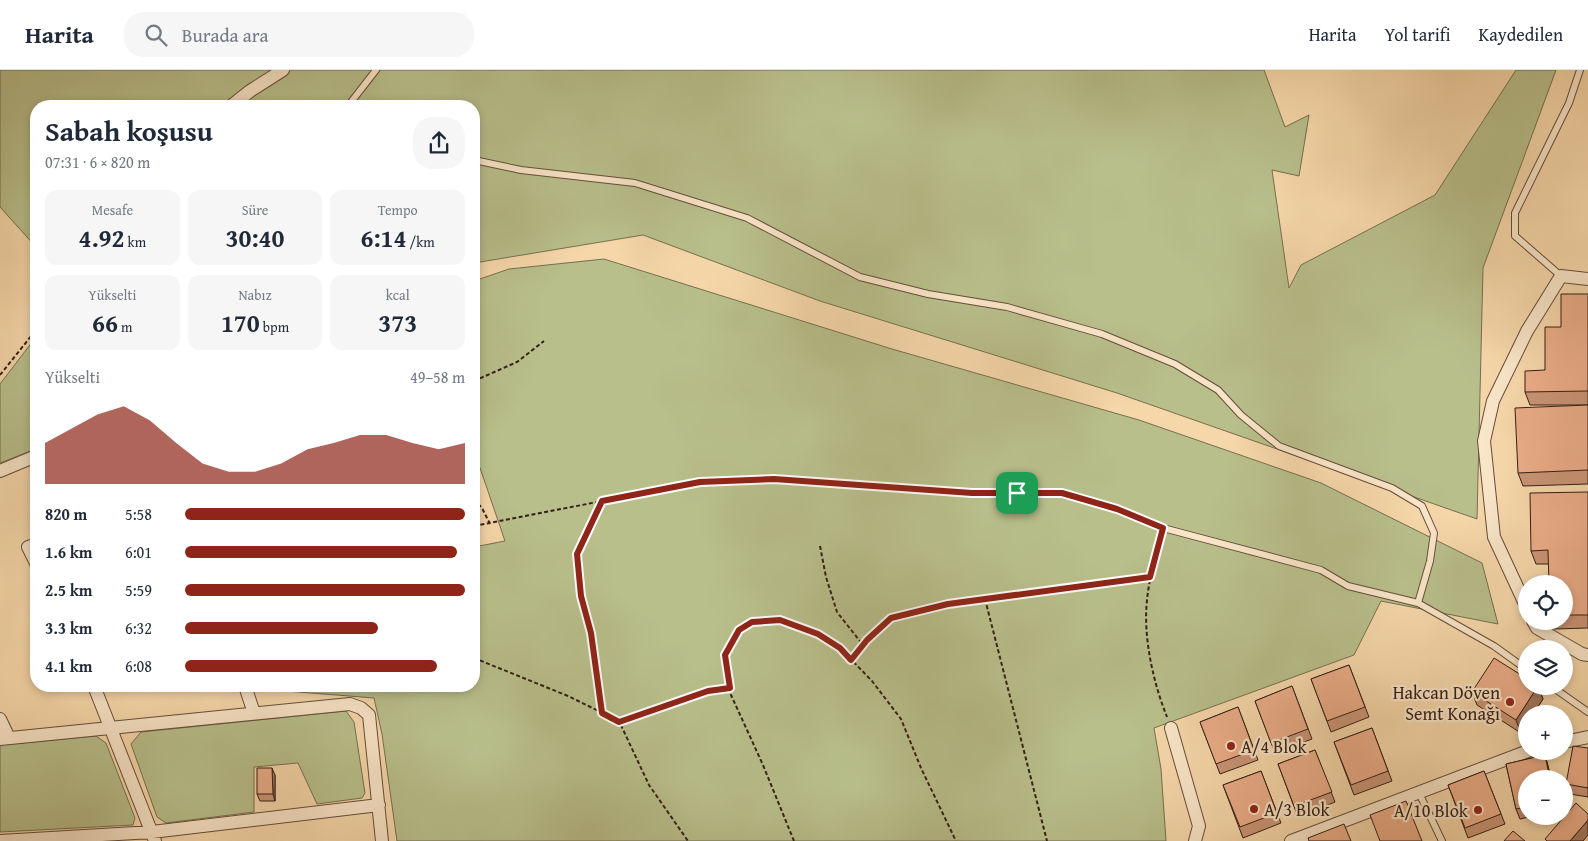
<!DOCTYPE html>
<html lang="tr">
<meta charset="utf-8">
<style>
body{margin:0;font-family:"Gentium Book Plus",serif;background:#f6f6f7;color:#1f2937;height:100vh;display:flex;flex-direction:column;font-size:19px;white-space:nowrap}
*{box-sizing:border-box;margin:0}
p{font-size:16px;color:#747a83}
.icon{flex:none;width:28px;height:28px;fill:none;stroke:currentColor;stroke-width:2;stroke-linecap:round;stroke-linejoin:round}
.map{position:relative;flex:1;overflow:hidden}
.side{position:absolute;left:30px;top:30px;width:450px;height:592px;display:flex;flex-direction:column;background:#fff;border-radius:20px;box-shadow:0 2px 8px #0003}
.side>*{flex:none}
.controls{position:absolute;left:1518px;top:505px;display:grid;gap:10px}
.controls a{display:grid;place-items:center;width:55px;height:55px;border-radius:50%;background:#fff;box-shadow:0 2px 8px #0003;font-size:25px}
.pin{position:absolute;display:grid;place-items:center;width:42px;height:42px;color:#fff;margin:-21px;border-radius:10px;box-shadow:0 2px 8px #0006}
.round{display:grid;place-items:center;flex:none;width:52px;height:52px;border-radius:20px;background:#f6f6f7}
.headline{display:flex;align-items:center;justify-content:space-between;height:85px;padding:0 15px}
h1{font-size:28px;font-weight:800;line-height:38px}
.metrics{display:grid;grid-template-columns:repeat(3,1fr);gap:8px;height:85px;padding:5px 15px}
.metrics div{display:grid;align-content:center;border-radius:12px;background:#f6f6f7;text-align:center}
.metrics b{font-size:25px;font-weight:800}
.metrics small{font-size:14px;font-weight:400}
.metrics p{font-size:14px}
.chart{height:140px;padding:10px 15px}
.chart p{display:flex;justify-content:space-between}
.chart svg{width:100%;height:90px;margin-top:5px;fill:#8f2418;opacity:.7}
ul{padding:0 15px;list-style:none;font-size:16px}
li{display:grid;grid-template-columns:80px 60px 1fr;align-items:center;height:38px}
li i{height:12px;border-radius:6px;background:#8f2418}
header{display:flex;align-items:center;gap:30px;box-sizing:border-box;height:70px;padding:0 25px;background:#fff;border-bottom:1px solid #e0e1e3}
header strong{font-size:24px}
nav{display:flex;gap:28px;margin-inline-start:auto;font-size:18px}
.search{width:350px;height:45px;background:#f6f6f7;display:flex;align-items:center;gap:12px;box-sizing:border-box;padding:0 18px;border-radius:20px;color:#747a83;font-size:19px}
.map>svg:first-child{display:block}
.green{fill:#b8bf8b;stroke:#766f50}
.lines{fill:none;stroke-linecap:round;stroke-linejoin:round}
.service-casing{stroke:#654d3b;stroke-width:8}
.minor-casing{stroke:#654d3b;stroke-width:14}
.path{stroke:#351f16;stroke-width:2;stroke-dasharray:4 2.5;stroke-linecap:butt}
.service{stroke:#f9e5c8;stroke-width:6}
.minor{stroke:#f9e5c8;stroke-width:12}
.wall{fill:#ca9576;stroke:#351f16}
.shaded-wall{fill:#a47960;stroke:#351f16}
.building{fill:#ebad89;stroke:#351f16}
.route-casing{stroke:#fff;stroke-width:10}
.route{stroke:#8f2418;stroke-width:6}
.poi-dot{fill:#8f2418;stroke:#f9e5c8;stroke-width:2}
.labels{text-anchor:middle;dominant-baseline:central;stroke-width:4.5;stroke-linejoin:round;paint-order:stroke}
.poi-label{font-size:18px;fill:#351f16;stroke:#f9e5c8;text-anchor:end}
</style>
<header>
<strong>Harita</strong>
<div class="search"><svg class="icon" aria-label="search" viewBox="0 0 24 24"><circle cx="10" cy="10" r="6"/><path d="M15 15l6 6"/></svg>Burada ara</div>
<nav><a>Harita</a><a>Yol tarifi</a><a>Kaydedilen</a></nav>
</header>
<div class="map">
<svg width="1588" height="771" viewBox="0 0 1588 771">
<rect width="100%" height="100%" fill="#f6d7aa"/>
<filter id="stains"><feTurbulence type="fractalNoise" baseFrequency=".004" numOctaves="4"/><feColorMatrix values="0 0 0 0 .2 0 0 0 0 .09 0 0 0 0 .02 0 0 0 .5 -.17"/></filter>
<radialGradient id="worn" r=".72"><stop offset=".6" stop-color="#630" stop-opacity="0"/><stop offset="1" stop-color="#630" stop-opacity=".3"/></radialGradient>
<path class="green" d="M0,0h1264l21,57 24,-12 -10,61 -27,-6 17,118 12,-23 134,-70 81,-125h40l-73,198 -6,251 -360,-126 -297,-92 -177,-66 -169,28v-157h-293l-6,-5 -4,5h-135v141l-36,-40z
M604,189l288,90 247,71 182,63 161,80 16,61 -117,-23 -27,54 -200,73 7,41 5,72h-769l-15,-107 -8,-36 -88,-7 -2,-5h190v-139l31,-6 -26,-76 -5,-5v-179l35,-12z
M36,267v112l-36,14v-79z
M346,641l8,11 11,71 -3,5 -45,6 -19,-41 -44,4v45l-88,11 -9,-6 -26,-73 10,-12z
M96,666l10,7 29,75 -2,7 -133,7v-87z"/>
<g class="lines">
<defs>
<path id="service" d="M348,36l28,-36
M474,90l47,10 114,13 112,35 113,59 68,17 79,13 95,27 73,30 43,26 23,25 38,31 113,42 30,18 12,27 -4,28 -12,42
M1561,206l-46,-40v-23l54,-110 11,-33
M1163,458l158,42 27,16 70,17 76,43 32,23
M1551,616l37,26
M1419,723l23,48"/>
<path id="minor" d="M231,36l19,-15 33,-21
M0,401l36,-15
M36,474l-8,3 8,16
M1526,536l-32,-69 -10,-96 9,-40 34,-70 34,-55 27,3
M1533,551l4,7 45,26 6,1
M94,616l61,155
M245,616l9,27
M0,649l9,19
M1171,658l28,98 -4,15
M0,669l350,-35 11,4 8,7 13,126
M1564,672l24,-5
M0,771l152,-9 227,-27
M1291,771l237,-90"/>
</defs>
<use href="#service" class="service-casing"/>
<use href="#minor" class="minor-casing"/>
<path class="path" d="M0,305l36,-45
M474,311l43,-19 27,-21
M474,429l8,9 8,16
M602,431l-25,53 4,41 10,38 11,80
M474,456l226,-44 74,-3 84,7 115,7h89l55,16 37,16
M1161,466c-5,21 -12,42 -14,64 -4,37 6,82 20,117
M820,476l6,31 11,35 26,33
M985,529l62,242
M474,588l94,38 51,25 30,64 39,56
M851,590l16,-20 24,-22 57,-14 201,-27
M619,651l89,-30 21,-3
M794,771l-31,-76 -32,-70 -6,-40 14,-25 13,-8 28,-2 38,14 22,14 32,33 29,38 20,49 35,73"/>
<use href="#service" class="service"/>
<use href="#minor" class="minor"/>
</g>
<path class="wall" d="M1588,224v111h-58l-5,-13 20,-22 16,-43z
M1588,335v79l-65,2 -5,-13z
M1588,422v136l-34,1 -2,-8h12v-37l-15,-20h-13l-5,-13z
M1349,595l20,52 -38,15 -20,-53z
M1292,616l20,53 -37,14 -20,-52z
M1538,616l5,13 -22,34 -44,-28 -5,-13z
M1238,637l20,53 -38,14 -20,-52z
M1372,658l20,53 -38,14 -20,-53z
M1588,678v49l-18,-3 -4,-10z
M1315,680l20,52 -37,15 -20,-53z
M1545,685l3,11 3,13h-25v37h7l-13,3 -4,-10 -10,-45z
M1261,701l20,52 -38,15 -20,-53z
M1484,701l21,53 -37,14 -20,-53z
M275,705v26h-15l-3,-7z"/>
<path class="shaded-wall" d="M1538,616l5,13 -10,15h-7v11l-5,8 -5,-13z
M1545,685l3,11 3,13h-1z
M272,698l3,7v26l-2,-7z
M1588,750v15l-5,6h-13z"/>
<path class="building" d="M1561,224h27v97l-63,1v-21l20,-1v-43h16z
M1588,335v65l-70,3 -3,-65z
M1588,422v123h-24v-31h-15l-1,-34 -17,1 -1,-58z
M1494,588l32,20v8h12l-22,34 -44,-28z
M1349,595l16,42 -38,14 -16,-42z
M1292,616l16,43 -37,14 -16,-42z
M1238,637l16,43 -38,14 -16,-42z
M1372,658l16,43 -37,14 -17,-43z
M1573,676l15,2v40l-22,-4z
M1315,680l17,42 -38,14 -16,-42z
M1545,685l5,24h-24v28l-10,2 -10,-45z
M257,698h15l1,26h-16z
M1261,701l16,42 -37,14 -17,-42z
M1484,701l17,43 -36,14 -17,-43z
M1406,731l16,40h-42l-10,-26z
M1576,733l12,11v6l-18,21h-23l-2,-2z
M1344,754l7,17h-42l-1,-3z
M1513,761l12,10h-21z"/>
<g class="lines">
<defs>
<path id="route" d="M774,409l198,14h90l55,16 46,19 -13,49 -202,27 -57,14 -24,22 -16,20 -11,-12 -22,-14 -38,-14 -28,2 -13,8 -14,25 5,33 -22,3 -89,31 -17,-9 -11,-80 -10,-37 -4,-42 25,-53 98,-19z"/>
</defs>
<use href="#route" class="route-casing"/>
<use href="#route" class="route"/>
</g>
<g class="poi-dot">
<circle cx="1510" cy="632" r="5"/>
<circle cx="1231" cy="676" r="5"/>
<circle cx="1254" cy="739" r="5"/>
<circle cx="1478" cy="740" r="5"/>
</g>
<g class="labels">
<g class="poi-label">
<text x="1500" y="622">Hakcan Döven<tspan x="1500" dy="21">Semt Konağı</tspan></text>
<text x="1241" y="676" text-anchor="start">A/4 Blok</text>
<text x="1264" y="739" text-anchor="start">A/3 Blok</text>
<text x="1468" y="740">A/10 Blok</text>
</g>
</g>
<rect width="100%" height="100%" filter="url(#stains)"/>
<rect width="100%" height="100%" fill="url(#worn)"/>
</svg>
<div class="controls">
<a><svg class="icon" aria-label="locate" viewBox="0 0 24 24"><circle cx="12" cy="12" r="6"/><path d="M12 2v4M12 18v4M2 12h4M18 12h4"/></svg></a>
<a><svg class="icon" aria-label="layers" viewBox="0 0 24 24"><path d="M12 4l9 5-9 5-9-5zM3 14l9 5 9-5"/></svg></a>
<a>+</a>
<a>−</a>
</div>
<div class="pin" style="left:1017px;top:423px;background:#1e9e55"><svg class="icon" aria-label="arrive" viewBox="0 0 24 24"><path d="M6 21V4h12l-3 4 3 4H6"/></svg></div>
<section class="side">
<div class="headline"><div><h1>Sabah koşusu</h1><p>07:31 · 6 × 820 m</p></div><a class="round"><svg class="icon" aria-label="share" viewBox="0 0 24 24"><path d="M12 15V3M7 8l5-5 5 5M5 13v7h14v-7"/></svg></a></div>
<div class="metrics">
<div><p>Mesafe</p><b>4.92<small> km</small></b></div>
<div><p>Süre</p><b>30:40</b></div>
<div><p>Tempo</p><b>6:14<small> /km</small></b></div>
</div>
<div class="metrics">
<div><p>Yükselti</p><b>66<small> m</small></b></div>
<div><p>Nabız</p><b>170<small> bpm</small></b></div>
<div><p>kcal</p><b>373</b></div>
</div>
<div class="chart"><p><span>Yükselti</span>49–58 m</p>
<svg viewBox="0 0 160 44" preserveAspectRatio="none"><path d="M0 44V24L10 17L20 10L30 6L40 13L50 24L60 34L70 38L80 38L90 34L100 27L110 24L120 20L130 20L140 24L150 27L160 24V44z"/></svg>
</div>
<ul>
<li><b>820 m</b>5:58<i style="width:100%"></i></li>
<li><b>1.6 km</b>6:01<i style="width:97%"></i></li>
<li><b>2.5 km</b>5:59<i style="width:100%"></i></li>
<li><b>3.3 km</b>6:32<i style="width:69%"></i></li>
<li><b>4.1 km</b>6:08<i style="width:90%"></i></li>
</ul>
</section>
</div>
